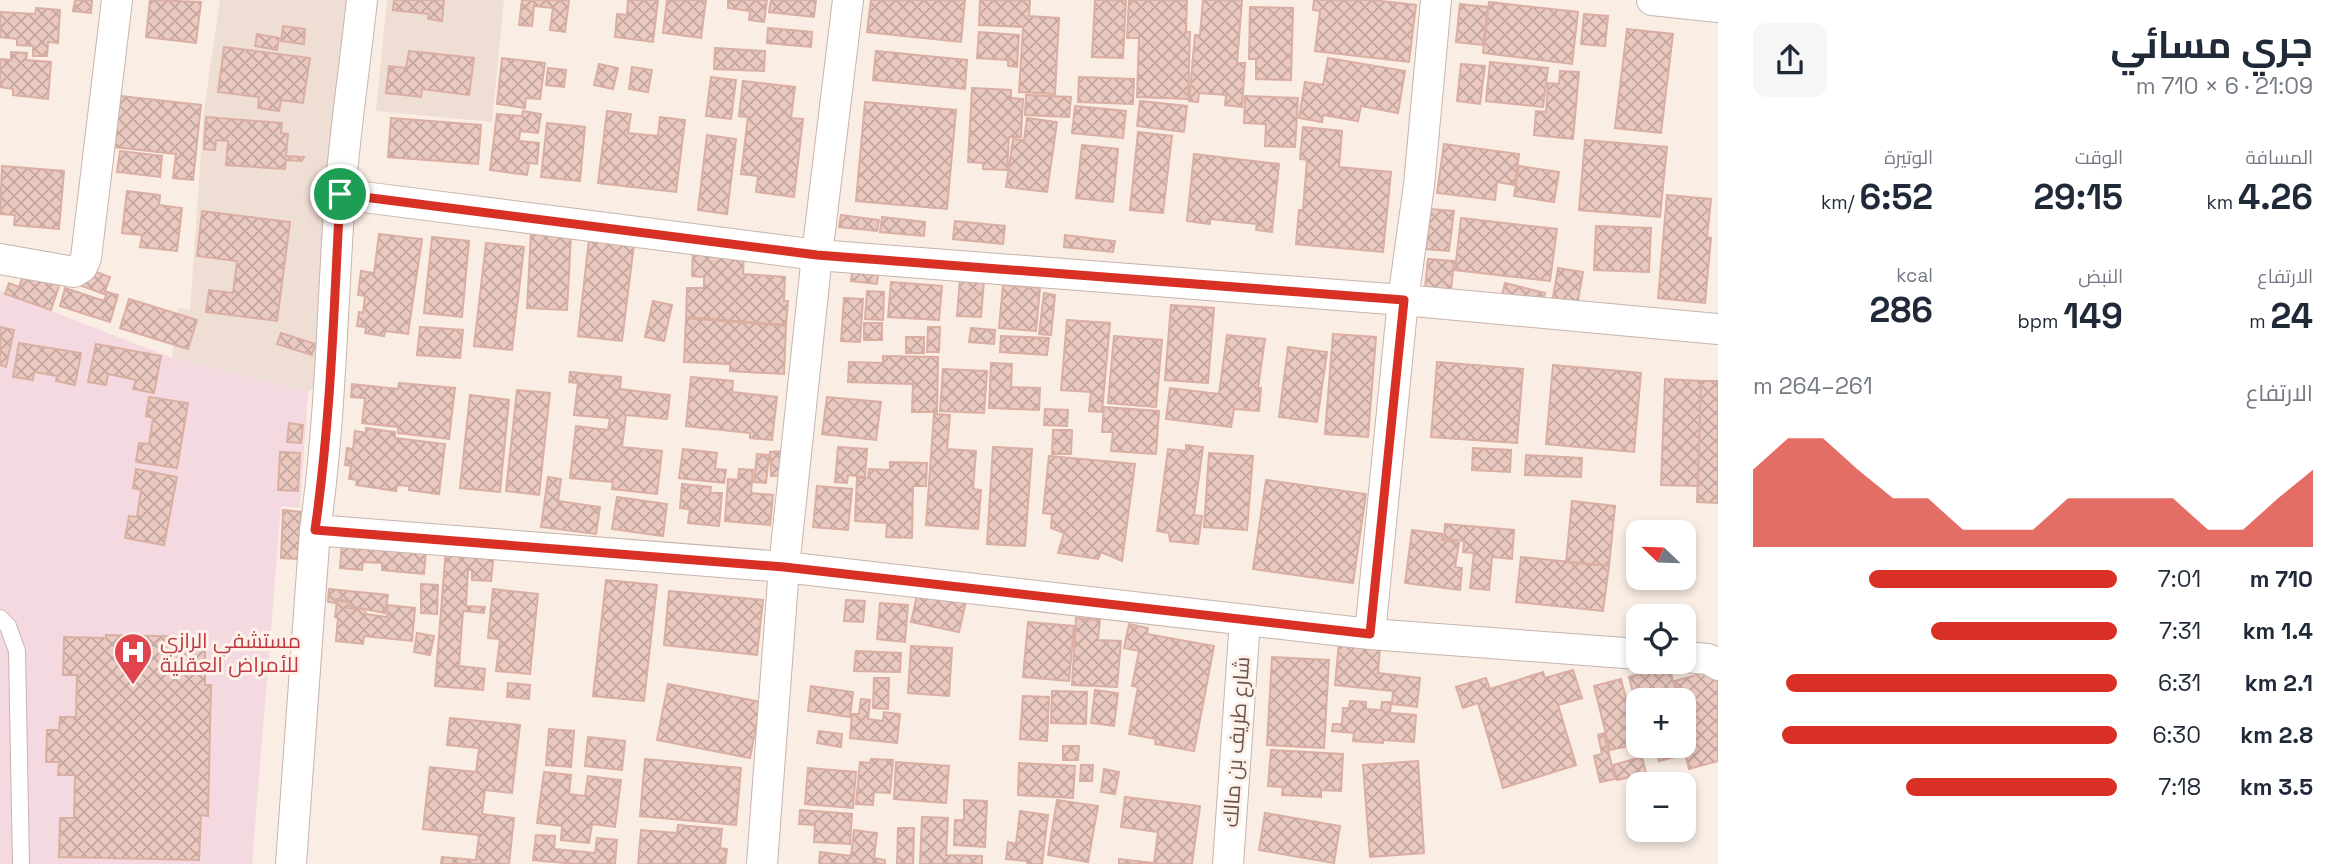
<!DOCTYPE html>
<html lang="ar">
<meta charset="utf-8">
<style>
body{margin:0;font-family:"Space Grotesk",Cairo,sans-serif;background:#f6f6f7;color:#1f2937;direction:rtl;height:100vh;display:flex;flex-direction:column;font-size:26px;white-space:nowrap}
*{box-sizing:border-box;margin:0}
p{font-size:23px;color:#747a83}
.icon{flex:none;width:38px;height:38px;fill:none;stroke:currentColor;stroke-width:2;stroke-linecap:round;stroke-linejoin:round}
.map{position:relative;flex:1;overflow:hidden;direction:ltr}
.drawer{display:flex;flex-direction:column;background:#fff;width:630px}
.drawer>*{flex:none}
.needle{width:46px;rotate:293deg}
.controls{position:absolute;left:1626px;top:520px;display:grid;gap:14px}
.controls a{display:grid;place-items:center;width:70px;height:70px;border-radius:14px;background:#fff;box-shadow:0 4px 10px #0003;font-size:35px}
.pin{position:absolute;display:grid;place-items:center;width:60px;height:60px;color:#fff;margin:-30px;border:4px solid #fff;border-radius:50%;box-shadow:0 2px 7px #0007}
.round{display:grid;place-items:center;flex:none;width:74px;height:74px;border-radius:14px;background:#f6f6f7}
.headline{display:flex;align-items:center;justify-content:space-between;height:119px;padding:0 35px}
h1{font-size:38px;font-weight:700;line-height:52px}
.figures{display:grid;grid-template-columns:repeat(3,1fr);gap:10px;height:119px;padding:7px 35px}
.figures div{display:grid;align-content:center}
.figures b{font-size:35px;font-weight:700}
.figures small{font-size:19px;font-weight:400}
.figures p{font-size:19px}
.chart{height:196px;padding:14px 35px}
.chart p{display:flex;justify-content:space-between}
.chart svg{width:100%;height:126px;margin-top:7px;fill:#d93025;opacity:.7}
ul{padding:0 35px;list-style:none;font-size:23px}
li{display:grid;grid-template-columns:112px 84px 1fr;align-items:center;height:52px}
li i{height:18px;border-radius:9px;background:#d93025}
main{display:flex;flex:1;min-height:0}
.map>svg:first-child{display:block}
.residential{fill:#efded4}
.medical{fill:#f5d9e1}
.building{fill:url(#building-cross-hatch);stroke:#dbaea2;stroke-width:2}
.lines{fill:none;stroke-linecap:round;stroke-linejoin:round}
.lane-casing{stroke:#c8b4ac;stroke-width:18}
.street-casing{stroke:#c8b4ac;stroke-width:32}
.lane{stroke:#fff;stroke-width:16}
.street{stroke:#fff;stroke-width:30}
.route-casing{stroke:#fff;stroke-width:14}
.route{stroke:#d93025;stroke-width:9}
.labels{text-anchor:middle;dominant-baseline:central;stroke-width:6;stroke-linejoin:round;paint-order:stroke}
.health-label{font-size:21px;fill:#be3a42;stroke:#fcf2ea;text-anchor:start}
.street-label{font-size:21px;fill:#6e534d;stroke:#fcf2ea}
</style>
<main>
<section class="drawer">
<div class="headline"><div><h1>جري مسائي</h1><p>21:09 · 6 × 710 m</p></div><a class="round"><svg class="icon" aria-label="share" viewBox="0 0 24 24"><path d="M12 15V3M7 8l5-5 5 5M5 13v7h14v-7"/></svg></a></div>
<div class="figures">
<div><p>المسافة</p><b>4.26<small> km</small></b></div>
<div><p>الوقت</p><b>29:15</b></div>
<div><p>الوتيرة</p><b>6:52<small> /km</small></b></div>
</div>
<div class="figures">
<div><p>الارتفاع</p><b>24<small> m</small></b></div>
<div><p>النبض</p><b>149<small> bpm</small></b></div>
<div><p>kcal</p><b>286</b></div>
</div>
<div class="chart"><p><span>الارتفاع</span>261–264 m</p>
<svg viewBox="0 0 160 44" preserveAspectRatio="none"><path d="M0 44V17L10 6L20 6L30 17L40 27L50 27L60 38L70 38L80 38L90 27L100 27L110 27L120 27L130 38L140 38L150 27L160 17V44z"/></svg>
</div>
<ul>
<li><b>710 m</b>7:01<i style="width:68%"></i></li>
<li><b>1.4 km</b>7:31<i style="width:51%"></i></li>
<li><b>2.1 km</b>6:31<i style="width:91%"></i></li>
<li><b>2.8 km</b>6:30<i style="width:92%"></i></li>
<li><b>3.5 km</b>7:18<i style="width:58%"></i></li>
</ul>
</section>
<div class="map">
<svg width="1718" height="864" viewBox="0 0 1718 864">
<defs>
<pattern id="building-cross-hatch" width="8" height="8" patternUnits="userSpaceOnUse" patternTransform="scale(1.75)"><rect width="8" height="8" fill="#eac9c0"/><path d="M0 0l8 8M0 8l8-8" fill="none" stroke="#c2a69e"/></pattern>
</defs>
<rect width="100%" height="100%" fill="#f9ede4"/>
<path class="residential" d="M220,0h131l-35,385 -8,7 -136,-34 6,-50 12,2 14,-200z
M387,0h117l-12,122 -116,-11z"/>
<path class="medical" d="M0,291l172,67 136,34 -8,116 -19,-2 -29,358h-252z"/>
<path class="building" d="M75,0h17l-1,13 -18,-2z
M150,0l51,2 -5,41 -50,-6z
M394,0h50l-2,21 -14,-2 1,-5 -36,-4z
M522,0h47l-4,32 -15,-2 3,-22 -19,-2 -2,20 -13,-1z
M628,0h30l-5,42 -38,-5 2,-23 10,1z
M667,0h39l-5,38 -38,-5z
M728,0h39l-3,22 -15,-2 1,-9 -22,-3z
M771,0h45l-2,17 -45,-5z
M871,0h94l-4,42 -94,-10z
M980,0h50l-1,16 30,2 -4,76 -36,-2 4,-65 -44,-2z
M1095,0h31l-3,58 -31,-1z
M1129,0h58l-1,32h4l-2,67 -51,-2 2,-59h-12z
M1203,0h39l-5,63h8l-3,44 -17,-2 1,-10 -27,-2 -1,9 -9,-1 6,-66h5z
M1314,0h59l43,5 -7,57 -94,-11 5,-40 -7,-1z
M1489,2l89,10 -6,52 -89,-11z
M1460,4l28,3 -5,38 -27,-3z
M1250,7l43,1 -2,72 -35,-1v-20h-7z
M36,8l24,2 -2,33 -10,-1 -1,14h-14v-10l-16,-1v-6l-17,-2v-25l35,2z
M1584,14l24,2 -3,30 -24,-2z
M283,26l22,3 -1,15 -23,-3z
M768,28l44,4 -1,15 -44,-4z
M1627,29l46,5 -12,99 -46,-5z
M979,32l40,3 -2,32 -9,-1v-6l-31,-2z
M257,34l22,4 -2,12 -22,-4z
M224,47l86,11 -7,45 -22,-3 -2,11 -21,-3 1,-11 -41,-5z
M715,48l50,3 -1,20 -50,-2z
M409,51l65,7 -5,37 -47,-6 -1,8 -35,-4 3,-27 17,2z
M876,51l91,9 -2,29 -92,-9z
M11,52l16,1 -1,7 25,2 -3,37 -35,-4v-6l-13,-2v-28l11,1z
M502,58l43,5 -5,36 -14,-1 -1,10 -28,-4z
M1328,58l77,13 -7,42 -37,-7 -3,15 -35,-6 -1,7 -23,-4 6,-36 18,3z
M1490,62l58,6 -5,39 -57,-6z
M599,64l19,4 -5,21 -19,-4z
M1461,64l24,2 -5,38 -23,-3z
M632,67l20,3 -4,22 -19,-3z
M548,68l18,2 -2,17 -18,-2z
M1560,71l19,1 -6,67 -39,-4 2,-24 10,1 2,-29 11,1z
M711,77l25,3 -5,39 -25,-3z
M1079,77l55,2 -1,25 -55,-2z
M743,81l52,6 -4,31 12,1 -9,78 -38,-5 2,-16 -17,-2 7,-57 -9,-1z
M972,88l39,2v8l12,1 -2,38h-12l-2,33 -24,-1v-6l-15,-1z
M1026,95l45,2 -2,20 -44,-2z
M120,96l81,9 -8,75 -20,-2 3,-24 -62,-7z
M1245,96l53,2 -3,49 -30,-1 1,-22 -22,-1z
M1140,101l47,5 -3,26 -47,-6z
M865,102l91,8 -9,99 -91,-8z
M1075,106l51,5 -3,27 -51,-5z
M523,111l18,3 -3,19 -18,-2 -1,10 20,2 -2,21 -8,-1 -2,12 -37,-5 7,-56 25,2z
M607,111l24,3 -3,19 30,3 2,-19 25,3 -9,72 -78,-9z
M206,117l76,6 -1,10 7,1 -2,22 18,1 -2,4 -16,-1 -1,9 -59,-4 2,-24 -12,-1 -1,10 -11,-1z
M391,118l90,7 -3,39 -90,-7z
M1027,118l30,4 -10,70 -41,-5 7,-48 11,1z
M547,123l38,4 -5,54 -39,-4z
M1303,127l39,4 -3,36 52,5 -8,80 -87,-8 3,-34h4l4,-50 -7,-1z
M1138,132l34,4 -9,77 -33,-3z
M707,135l29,4 -9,75 -29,-4z
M1585,140l82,7 -7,70 -81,-7z
M1444,144l75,10 -4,31 -18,-3 -2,18 -58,-7z
M1082,145l36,4 -5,53 -37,-4z
M120,151l42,5 -2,21 -43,-5z
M1194,154l85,10 -7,68 -16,-2 1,-6 -47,-5v5l-23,-3z
M2,166l62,5 -5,58 -45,-4 1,-10 -15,-1z
M1519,166l40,6 -5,30 -40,-6z
M127,191l33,4 -1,10 23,3 -5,43 -37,-4 2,-12 -20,-2z
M1667,195l44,4 -4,38 4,1 -6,65 -47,-5z
M1430,209l24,2 -5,40 -23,-2z
M202,211l88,11 -13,99 -71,-9 3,-22 24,3 4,-32 -40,-5z
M841,215l38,5 -2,11 -38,-4z
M882,217l43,5 -1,14 -44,-4z
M1461,218l96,11 -7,52 -95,-11z
M955,221l50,5 -2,18 -50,-5z
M1596,226l55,2 -2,44 -55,-2z
M590,231l45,5 -13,105 -44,-5z
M531,232l40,3 -4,75 -40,-2z
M379,234l43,5 -14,95 -23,-3 -1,5 -19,-3 1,-6 -9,-1 2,-14 4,1 2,-17 -7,-1 3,-24 13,2z
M1065,235l50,6 -2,11 -49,-5z
M432,237l37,4 -7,76 -38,-4z
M486,243l38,4 -12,103 -38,-4z
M693,249l51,2 -1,23 42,3 -1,24h4l-2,24 -100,-8 1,-29h17v-11l-12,-1z
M880,251l-3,33 -26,-3 1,-8z
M1428,259l26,2 -3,29 -26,-2z
M27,265l35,12 -11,33 -46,-16 4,-11 10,4z
M85,268l25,9 -6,17 -25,-9z
M1558,268l25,4 -6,34 -25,-3z
M960,278l24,2 -3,37 -24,-1z
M891,282l51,4 -3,34 -51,-3z
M1505,283l40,10 -3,11 -40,-9z
M1003,285l37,3 -4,43 -37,-3z
M65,288l39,13 3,-9 11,3 -8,27 -50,-16z
M867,291l17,1 -1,28 -18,-1z
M1044,293l11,2 -4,40 -12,-1z
M844,298l19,1 -3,43 -19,-1z
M129,299l68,21 -9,29 -68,-21z
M653,301l19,4 -8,36 -19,-4z
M1171,305l43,3 -6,75 -43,-3z
M686,318l100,8 -2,48 -54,-3v-7l-46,-2z
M1067,320l43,3 -8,89 -13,-1 2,-19 -30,-2z
M864,323h18v17h-18z
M0,327l14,3 -8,37 -6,-2z
M420,327l43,3 -3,28 -43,-3z
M928,327h12l-1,25h-12z
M971,328l24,2 -1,14 -25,-2z
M281,333l34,11 -3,11 -35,-11z
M1333,334l43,3 -8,100 -43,-3z
M1227,335l38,4 -7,49h3l-2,23 -25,-2 -3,18 -65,-8 4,-31 49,6z
M1001,336l48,2 -2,17 -47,-3z
M1114,336l48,4 -6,67 -48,-4z
M906,337h18v16h-18z
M19,343l62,10 -6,32 -19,-4 1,-5 -23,-4 -1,8 -20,-3z
M96,344l65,12 -7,37 -21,-4 3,-9 -28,-6 -2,11 -18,-3z
M1288,347l39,5 -10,70 -38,-5z
M883,356l55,1 -1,55h-25l1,-28 -65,-2 1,-20 34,1z
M1437,362l86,7 -6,74 -86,-6z
M991,363l21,1 -1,23 29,1 -1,22 -50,-2z
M1553,365l88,8 -7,79 -88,-8z
M943,369l44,2 -3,42 -44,-2z
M570,372l51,5 -1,12 50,6 -3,24 -41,-4 -4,32 40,4 -5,43 -45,-5 1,-7 -43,-4 6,-52 32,4 2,-12 -36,-3 4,-32 -9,-1z
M691,377l42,4 -1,11 45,5 -5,43 -22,-2v-5l-64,-7z
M1665,379l36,2 -3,105 -37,-1z
M1701,381h17v122l-21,-1z
M399,383l56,5 -6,51 -51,-6v-6l-36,-4 3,-25 -14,-1 1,-13 46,5z
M517,390l33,3 -11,102 -33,-4z
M470,395l39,5 -9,92 -40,-4z
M149,397l39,6 -11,65 -41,-6 3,-19 10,1 4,-26 -7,-2z
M827,397l54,5 -5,38 -54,-6z
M1104,407l55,4 -3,43 -45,-3 2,-19h-11z
M1045,409l23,1 -1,16 -23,-1z
M934,414l16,1 -3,34 29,2 -3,38 8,1 -3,39 -52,-4z
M289,423l14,2 -2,18 -14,-1z
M366,428l29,4v6l50,6 -6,50 -30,-4v-4l-12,-1 -1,6 -40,-6 1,-5 -8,-1 2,-13 -6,-1 2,-17 6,1 2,-18 11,2z
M1053,430h19l-1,24h-19z
M1186,445l17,2 -9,68 8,1 -4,28 -28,-3 -1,-8 -12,-2 11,-82 18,2z
M838,447l29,2 -2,28 -17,-2 -1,8 -12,-1z
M993,447l39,2 -7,97 -38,-2z
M1473,448l38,2 -1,22 -38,-2z
M683,449l34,4 -2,16 11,1 -2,13 -45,-5z
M786,451l1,24 -16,1 -1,-24z
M280,452l20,1 -2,38 -20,-1z
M1209,453l44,3 -6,74 -43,-3z
M757,454l12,1 -3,28 -12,-1z
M1526,455l56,3 -1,19 -56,-2z
M1049,456l86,8 -13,97 -21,-9 -3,7 -40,-6 6,-20 -13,-5 1,-14 -9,-1z
M890,462l37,1 -1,23h-13l-1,52 -26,-1 1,-14 -32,-2 2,-43h11l1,-9 21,1z
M136,469l41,8 -13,68 -39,-7 4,-22 8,1 4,-27 -8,-2z
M739,469l14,1 -2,23 22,2 -3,30 -45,-4 3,-42 10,1z
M548,477l13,2 -3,22 42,6 -4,27 -55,-7z
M1266,480l100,14 -13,89 -100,-14z
M682,484l29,3 -1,6h12l-3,33 -31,-3 2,-14 -10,-1z
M817,486l35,3 -4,41 -35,-3z
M617,497l50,7 -4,32 -51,-7z
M1572,501l43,5 -6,60 -43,-4z
M283,510l18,2 -3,47 -17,-1z
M1445,524l69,6 -2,29 -20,-2 -3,33 -19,-2 4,-35 -11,-1 1,-11 -20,-2z
M1412,530l30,4v6l17,3 -4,24 7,1 -2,22 -55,-7z
M427,539l-3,35 -42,-4v-7l-19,-1 -1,8 -22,-2 2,-26z
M446,548l48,4 -3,29 -19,-1v-10h-4l-2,36 19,1 -1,6 -21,-2 -4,55 26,3 -2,21 -48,-4z
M1521,557l88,9 -6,45 -87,-9z
M606,580l51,5 -13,116 -51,-5z
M421,584l17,1 -1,29 -16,-1z
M329,589l59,6 -3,18 -36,-7v-5l-13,-2 -1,4 -7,-1z
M493,589l45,5 -8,80 -34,-3 4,-32 -12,-1z
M669,591l94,9 -6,55 -93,-10z
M918,591l48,10 -7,31 -48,-10z
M846,600l19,1 -2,21 -19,-1z
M337,601l11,1 -1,6 19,1 -1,5 22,3 1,-12 27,3 -3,33 -48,-5 -1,8 -27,-3 2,-23 -3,-1z
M880,603l28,2 -3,37 -28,-3z
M1076,618l24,2 -2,20 23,1 -4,46 -45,-2z
M1028,622l46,4 -5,55 -46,-4z
M1129,624l19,4 -1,6 67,12 -20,105 -39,-7 1,-5 -27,-5 9,-47 -6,-1 7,-35 -15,-3z
M1340,631l41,4 -3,38 42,5 -3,29 -25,-3 1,-13 -58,-6z
M417,633l17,3 -4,19 -16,-3z
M106,635l99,2v48h6l-3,131 -7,-1 -2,45 -140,-3 1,-39h14l1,-43h-17l1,-13h-13l1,-32h12l1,-13h16l1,-42h-14l1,-38 42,1z
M911,646l41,2 -3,48 -41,-3z
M856,651l45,2 -1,19 -46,-1z
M1272,657l57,3 -5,88 -57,-3z
M1669,666l9,34h-40v12l-9,-35z
M1718,669v92l-29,8 -6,-23 1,-46h-4l-5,-19z
M1573,670l9,28 -24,7 18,60 -73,23 -25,-85 -15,5 -7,-21 30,-9 4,11 53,-17 2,6z
M874,678h15l-1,31 -15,-1z
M1621,679l13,51 4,-1v17h12l1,1 -16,4 -2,-6 -23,5 -16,-64z
M508,683l22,2 -1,14 -22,-2z
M668,684l93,18 -11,56 -93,-18z
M811,686l42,6 -3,25 -42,-6z
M1095,690l23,3 -4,33 -23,-3z
M1052,691l35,1 -1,32 -35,-1z
M1023,696l26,1 -2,44 -27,-2z
M861,699l9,1 -2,19 15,2 1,-9 16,2 -3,29 -47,-5 2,-24h7z
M1350,701l16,1v7l15,1 1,-8h9l-1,11 26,2 -2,27 -31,-2v3l-30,-2 1,-8 -22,-2 1,-7h9l1,-16h6z
M450,718l70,7 -8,68 -27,-3 -3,24 32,4 -5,46h-68l1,-7 34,3 3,-25 -56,-6 7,-62 46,5 3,-24 -32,-3z
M549,729l25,2 -3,36 -25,-2z
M819,731l23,3 -1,13 -24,-4z
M1604,733l11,46 -15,3 -6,-26 8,-2 -4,-19z
M588,737l37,4 -3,29 -37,-4z
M1063,746h16l-1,14h-15z
M1655,746h25l3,9 -24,6z
M1271,750l72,4 -2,37 -20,-1v7l-39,-2 1,-8 -15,-1z
M1642,757l4,16 -29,7 -4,-15z
M645,759l96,9 -5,57 -96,-9z
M871,759l22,1 -3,33 -16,-1 -1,13 -17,-1 4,-42 10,1z
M1418,761l6,92 -54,4 -7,-92z
M896,762l53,4 -3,37 -52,-4z
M1019,763l56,3 -2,32 -55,-3z
M1081,765h12l-1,16h-12z
M808,768l48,4 -3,36 -48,-4z
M1104,769l15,3 -4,22 -14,-2z
M544,772l27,3 -2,19 16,2 3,-20 33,4 -6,47 -23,-3 -3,19 -28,-3 1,-14 -25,-3z
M1125,797l75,9 -8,58h-73v-5l35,4 4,-31 -37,-5z
M964,800l23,1 -2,46 -31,-2 1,-25h9z
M1057,800l41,6 -10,56 -40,-7z
M800,810l52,4 -2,30 -36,-2 1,-17 -16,-1z
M1020,811l28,4 -6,49h-15l1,-3 -22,-2 2,-17 8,2z
M1265,813l75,13 -6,37 -75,-13z
M922,817l26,1 -2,37 36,1v8h-62z
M678,825l44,4 -2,19 7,1 -2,15h-87l3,-34 36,3z
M898,828h16l-1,36h-16z
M854,830l23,3 -3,25 11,2v4h-66l1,-12 31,4z
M536,835l19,1 -1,13 41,4 2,-15 20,2 -2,24h-40l-42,-4z"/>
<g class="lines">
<defs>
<path id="lane" d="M0,618l8,8 9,25 4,213"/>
<path id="street" d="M1436,0l-17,185 -16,115 -33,334 268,20
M1652,0l66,7
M340,194l477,61 586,45 315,29
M0,259l74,13 8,-5 4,-9 31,-258
M315,530l469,37 586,67
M1684,657l24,2 10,6
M291,864l24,-334c16,-111 17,-223 25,-334 5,-66 15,-131 22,-196
M762,864l22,-297 33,-312 31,-255
M1228,864l17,-244"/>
</defs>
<use href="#lane" class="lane-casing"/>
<use href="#street" class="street-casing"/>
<use href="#lane" class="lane"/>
<use href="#street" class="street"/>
</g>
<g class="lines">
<defs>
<path id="route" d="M340,194l477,61 587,45 -34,334 -586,-67 -469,-37c16,-111 19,-224 25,-336z"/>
</defs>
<use href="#route" class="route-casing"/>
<use href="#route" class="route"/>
</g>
<defs>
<symbol id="hospital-pin" viewBox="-11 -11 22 30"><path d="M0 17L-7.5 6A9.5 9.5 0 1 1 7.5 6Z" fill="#e0444e" stroke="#fcf2ea"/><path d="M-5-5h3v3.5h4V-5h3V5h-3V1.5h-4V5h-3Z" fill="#fff"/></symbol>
</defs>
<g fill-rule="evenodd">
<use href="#hospital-pin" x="111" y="630" width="44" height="60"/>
</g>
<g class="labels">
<g class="health-label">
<text x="160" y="640">مستشفي الرازي<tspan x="160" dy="24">للأمراض العقلية</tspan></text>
</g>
<g class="street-label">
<text transform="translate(1236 742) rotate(-86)">شارع طريف بن مالك</text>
</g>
</g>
</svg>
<div class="controls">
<a><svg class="needle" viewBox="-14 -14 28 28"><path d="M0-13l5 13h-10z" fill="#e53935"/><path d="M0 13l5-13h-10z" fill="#747a83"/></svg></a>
<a><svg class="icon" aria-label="locate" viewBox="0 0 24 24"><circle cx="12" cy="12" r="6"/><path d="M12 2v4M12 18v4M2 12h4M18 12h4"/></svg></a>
<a>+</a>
<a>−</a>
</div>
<div class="pin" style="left:340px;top:194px;background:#1e9e55"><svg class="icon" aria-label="arrive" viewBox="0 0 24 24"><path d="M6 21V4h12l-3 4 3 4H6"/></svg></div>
</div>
</main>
